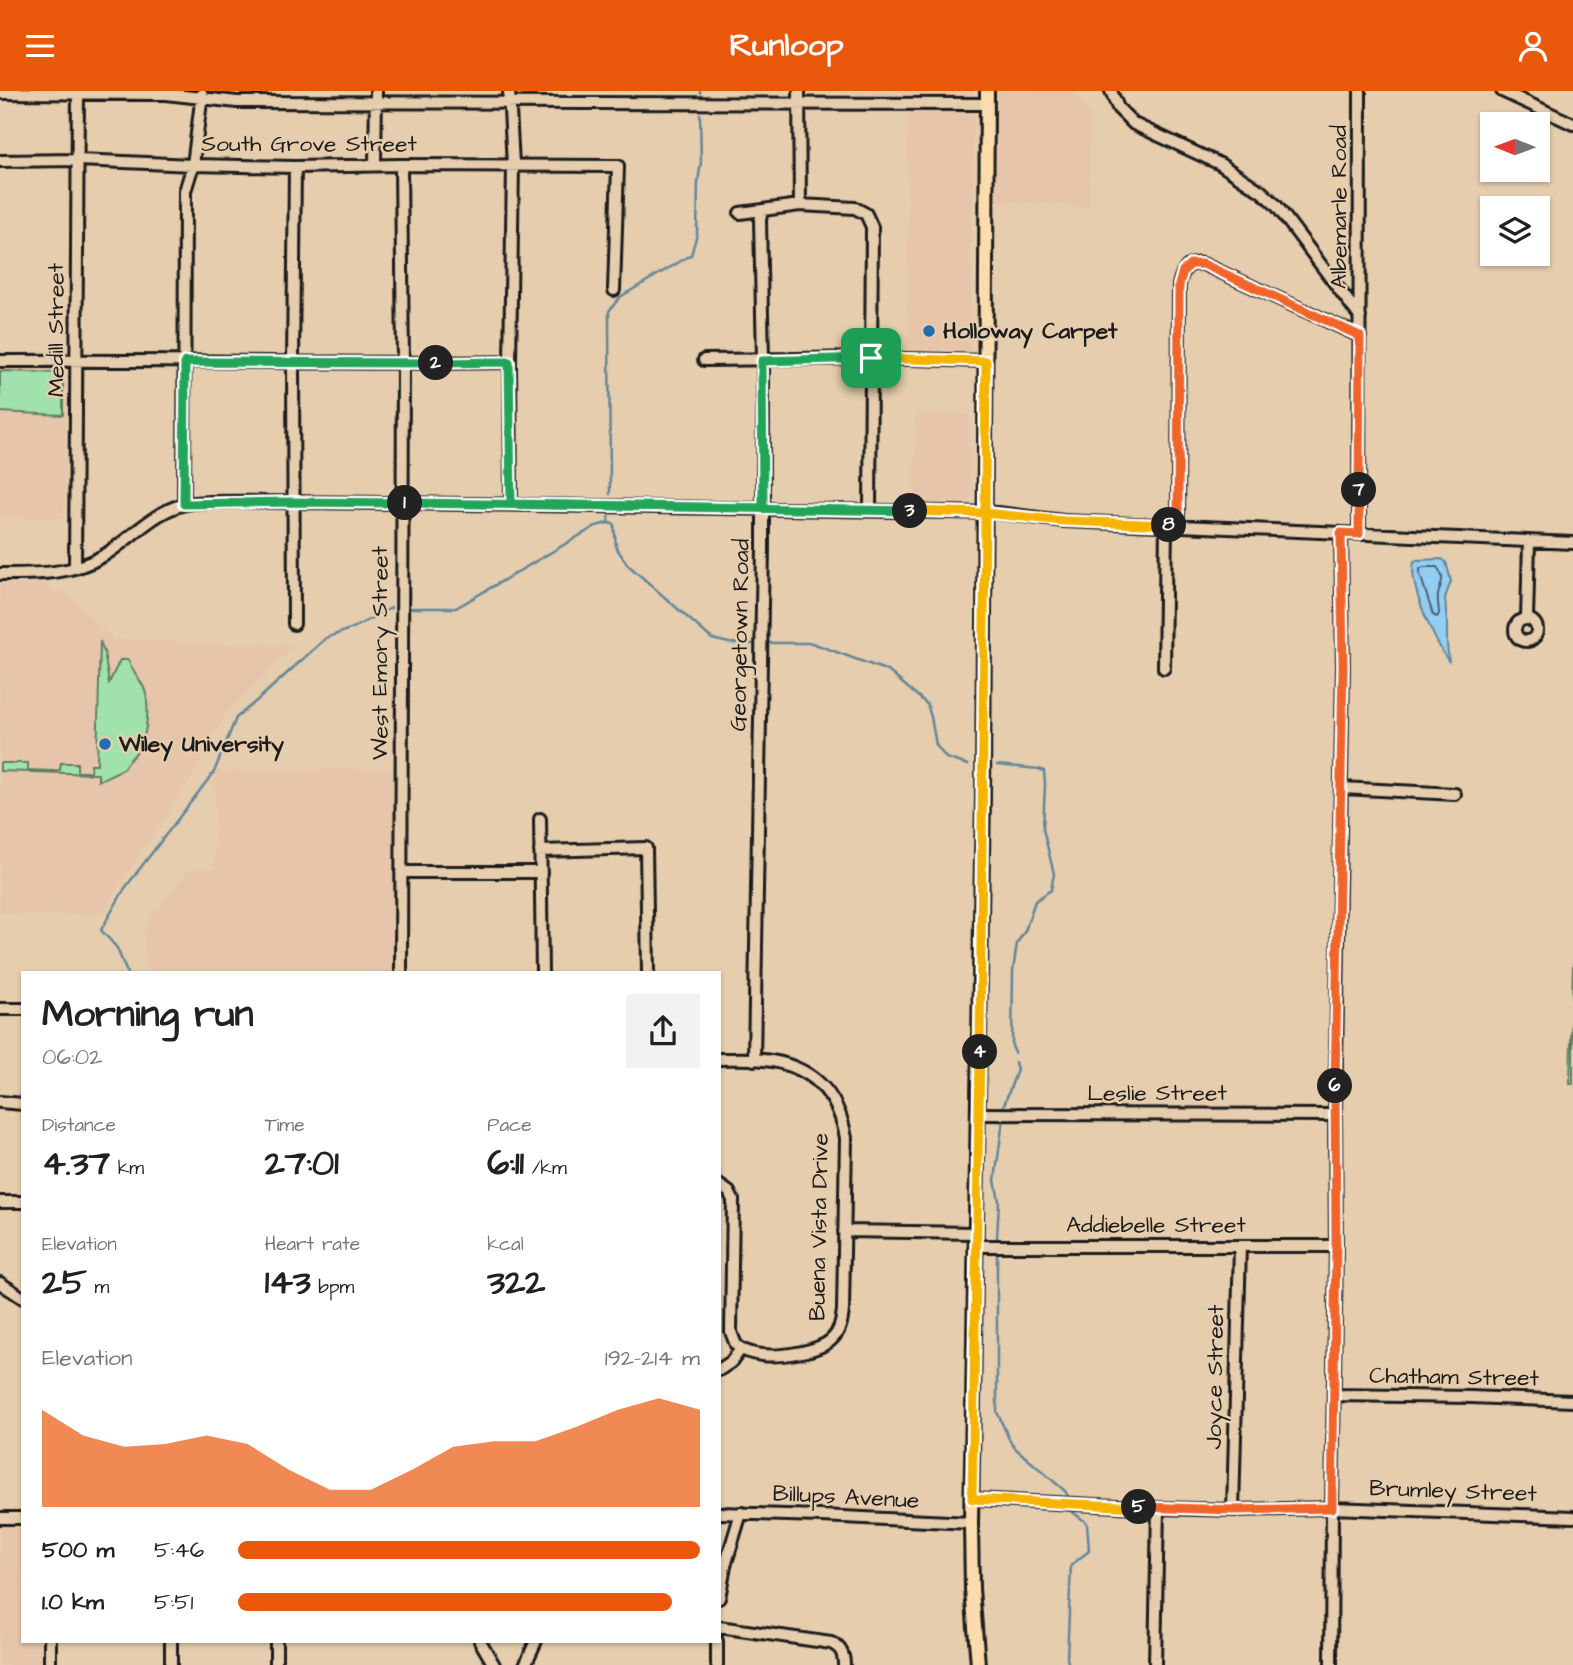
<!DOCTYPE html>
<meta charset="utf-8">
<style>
body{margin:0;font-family:"Architects Daughter",sans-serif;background:#f2f2f2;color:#202124;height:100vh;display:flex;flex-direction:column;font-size:26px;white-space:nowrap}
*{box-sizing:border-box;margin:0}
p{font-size:23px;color:#757577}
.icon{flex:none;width:38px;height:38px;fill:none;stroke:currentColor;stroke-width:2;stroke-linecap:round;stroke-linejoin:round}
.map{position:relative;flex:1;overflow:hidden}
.details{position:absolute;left:21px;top:880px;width:700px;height:672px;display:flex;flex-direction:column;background:#fff;border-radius:0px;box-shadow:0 2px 5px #0004}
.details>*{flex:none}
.needle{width:46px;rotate:271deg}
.fabs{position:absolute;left:1480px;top:21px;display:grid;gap:14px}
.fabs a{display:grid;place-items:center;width:70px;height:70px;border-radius:0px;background:#fff;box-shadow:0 2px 5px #0004;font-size:35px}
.pin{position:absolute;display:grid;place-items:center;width:60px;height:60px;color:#fff;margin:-30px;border-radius:14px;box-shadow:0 4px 10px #0006}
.km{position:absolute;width:35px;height:35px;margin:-18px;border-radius:50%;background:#222;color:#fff;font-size:19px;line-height:35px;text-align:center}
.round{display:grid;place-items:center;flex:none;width:74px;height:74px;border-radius:0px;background:#f2f2f2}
.head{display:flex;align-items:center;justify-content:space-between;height:119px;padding:0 21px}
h1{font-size:38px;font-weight:700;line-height:52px}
.figures{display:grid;grid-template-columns:repeat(3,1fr);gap:10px;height:119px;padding:7px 21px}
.figures div{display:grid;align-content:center}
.figures b{font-size:35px;font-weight:700}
.figures small{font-size:19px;font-weight:400}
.figures p{font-size:19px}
.chart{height:196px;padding:14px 21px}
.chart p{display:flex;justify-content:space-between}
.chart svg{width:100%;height:126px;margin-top:7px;fill:#ea580c;opacity:.7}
ul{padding:0 21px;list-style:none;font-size:23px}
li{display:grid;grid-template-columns:112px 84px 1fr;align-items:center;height:52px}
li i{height:18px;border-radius:9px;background:#ea580c}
header{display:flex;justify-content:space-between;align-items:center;height:91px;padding:0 21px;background:#ea580c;color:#fff;font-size:32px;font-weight:700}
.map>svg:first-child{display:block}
.built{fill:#e7c5aa}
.green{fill:#a1e2ac;stroke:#5e7f64;stroke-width:2}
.water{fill:#93cdf2;stroke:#63869c;stroke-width:2}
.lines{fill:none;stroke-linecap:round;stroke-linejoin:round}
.shore{stroke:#4c6372;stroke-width:2}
.stream{stroke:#63869c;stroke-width:2.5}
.minor-casing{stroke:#1c1c1c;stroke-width:16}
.major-casing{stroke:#1c1c1c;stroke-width:18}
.minor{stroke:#e5cdad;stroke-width:10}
.major{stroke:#fcdcac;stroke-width:12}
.split-1-casing{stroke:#fff;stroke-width:14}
.split-2-casing{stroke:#fff;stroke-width:14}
.split-3-casing{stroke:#fff;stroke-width:14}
.split-4-casing{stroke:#fff;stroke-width:14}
.split-5-casing{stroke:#fff;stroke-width:14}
.split-6-casing{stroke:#fff;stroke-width:14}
.split-7-casing{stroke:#fff;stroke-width:14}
.split-8-casing{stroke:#fff;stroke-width:14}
.split-9-casing{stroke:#fff;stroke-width:14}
.split-1{stroke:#22a559;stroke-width:9}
.split-2{stroke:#22a559;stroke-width:9}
.split-3{stroke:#22a559;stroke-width:9}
.split-4{stroke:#f5b400;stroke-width:9}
.split-5{stroke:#f5b400;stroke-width:9}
.split-6{stroke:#f0652b;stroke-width:9}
.split-7{stroke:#f0652b;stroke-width:9}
.split-8{stroke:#f0652b;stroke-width:9}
.split-9{stroke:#f5b400;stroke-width:9}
.poi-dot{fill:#1f6fb2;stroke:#e5cdad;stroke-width:2.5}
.labels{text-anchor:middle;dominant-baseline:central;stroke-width:5;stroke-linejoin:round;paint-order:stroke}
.street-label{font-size:23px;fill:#1c1c1c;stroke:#e5cdad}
.poi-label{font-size:23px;font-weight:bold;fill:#1c1c1c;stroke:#e5cdad;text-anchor:start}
</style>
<header><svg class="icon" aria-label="menu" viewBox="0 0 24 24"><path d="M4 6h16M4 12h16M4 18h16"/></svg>Runloop<svg class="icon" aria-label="person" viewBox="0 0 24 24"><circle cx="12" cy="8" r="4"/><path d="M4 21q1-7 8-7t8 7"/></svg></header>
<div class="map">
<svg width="1573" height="1574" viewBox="0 0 1573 1574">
<rect width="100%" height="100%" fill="#e5cdad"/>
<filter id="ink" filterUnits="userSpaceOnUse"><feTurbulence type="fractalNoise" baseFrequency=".0143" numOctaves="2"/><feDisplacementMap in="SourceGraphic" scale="14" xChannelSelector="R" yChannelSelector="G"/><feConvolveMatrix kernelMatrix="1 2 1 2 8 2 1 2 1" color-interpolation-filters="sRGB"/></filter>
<g filter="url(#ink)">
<path class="built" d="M853,0h121l-4,273h-62l-1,-265h-54z
M997,0h77l16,23v93l-94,-6z
M0,275l66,1 -2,151h-64z
M916,321l53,2 1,91 -56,-2z
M0,493h46l6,8 12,-1 49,49 181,6 -68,67 -33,62 -93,140 -100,-1z
M393,678l1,204h-247l-3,-23v-25l46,-56h24l2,-98z
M0,1436l23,1v113l17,1v23h-40z"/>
<path class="green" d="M0,280l63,2v42l-63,-3z
M100,550l4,11 5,31 11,-23h8c5,13 8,14 14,24 9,14 6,49 -3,64 -4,8 -12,12 -16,21l-25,12v-7l-98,-3v-8h28v7l24,1 8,-1 1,-7h16v9h13l1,-8h6z
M1573,872v121h-3z"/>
<path class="water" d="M1442,468l4,3 5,19 -6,17 2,26v21l2,17c-14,-21 -41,-75 -35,-101l3,-1z"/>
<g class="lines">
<path class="shore" d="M1423,476h14c9,12 4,15 1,28 -1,6 1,13 1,19l-2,3 -4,-2 -13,-41v-5z"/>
<path class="stream" d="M700,0v2
M610,403l-1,-183 11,-14 71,-42 6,-21 1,-52 3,-20 -1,-48
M608,432l6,1 2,23 11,17 85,75 17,4 26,1
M411,517h45l140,-82 12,-3 1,-6
M766,552h46l76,28 39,33 4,13 5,28 10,13 22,7
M997,674l42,4 5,2 1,13 -2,45 11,45 -3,16 -16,11 -10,30 -8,12 -4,28 -1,75 3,7
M127,882l-10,-25 -16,-18 24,-42 89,-116 22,-54 25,-21 65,-59 27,-10 38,-20
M1004,1014l13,-35 -2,-8
M997,1147l2,-37 -4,-21 8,-60
M997,1163v158l13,29 5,7 50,43 4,7
M1069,1574l-2,-6 4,-94 18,-14 -2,-28 -17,-13"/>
<defs>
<path id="minor" d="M509,0l4,74 -3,197 1,142
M799,0l1,114
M1111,0l7,17 16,16 86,40 42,28 14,13 84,112
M1502,0l71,33
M0,2l166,1 71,8 750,2
M0,70l78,-1 115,5 102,2 106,-2 217,1 -4,124
M375,74l1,-74
M740,122l60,-8 55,3 11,6 6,13 -2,283
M704,269l167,-2 115,3
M0,270c170,-2 340,4 510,1
M184,413l1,-313 8,-26 9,-71
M1178,434l1,-240c3,-14 8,-24 24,-21l157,72
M1359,443l1,-443
M75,477l3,-477
M0,483c36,0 71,1 103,-18 29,-17 54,-50 90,-53 24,-2 49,-1 74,-1 65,0 131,1 196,2 178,2 357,6 535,9l66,8 509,22
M1527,528l2,-78
M1515 539a11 11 0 1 1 22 0a11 11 0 1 1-22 0Z
M294,533l-1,-262 2,-195
M1164,577l2,-143
M1342,697l113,6
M540,728l2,154
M540,760l106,-3 2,125
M401,781h140
M401,882l2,-609 -2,-199
M0,918h23
M719,968c15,0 30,-1 45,1 47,5 74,32 82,78l-3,172c-1,11 -3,22 -12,30 -13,12 -52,17 -69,15 -10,-1 -19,-4 -26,-10l-5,-13 2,-132 -4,-8 -10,-7
M754,969l9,-512v-188l-3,-140 2,-9
M0,1011l23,2
M979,1023l356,1
M0,1111h23
M844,1140l132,2
M976,1155h360
M0,1192l23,15
M719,1279l12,-8 10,-13
M1334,1304l136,2 103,4
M972,1408l186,9 75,2 99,-2 241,9
M1233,1419l7,-264
M719,1422l102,3 150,7
M0,1427h23
M719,1507l6,-32 16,-53
M719,1536l112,16c10,4 13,11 13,22
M50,1550v24
M276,1550v24
M480,1550l14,24
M171,1574v-24
M525,1574l11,-24
M717,1574v-24
M1155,1574l3,-157
M1331,1574l1,-157 4,-262 -1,-131 8,-448 -2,-134"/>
<path id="major" d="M978,1574l-6,-76 -1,-66 12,-726 4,-706"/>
</defs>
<use href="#minor" class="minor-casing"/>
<use href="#major" class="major-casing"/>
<use href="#minor" class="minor"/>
<use href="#major" class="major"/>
</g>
</g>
<g class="lines" filter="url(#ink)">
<defs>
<path id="split-1" d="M405,412l358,5 -1,-147 109,-3"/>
<path id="split-2" d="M405,412l-112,-1 -109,2 1,-142 251,1"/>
<path id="split-3" d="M436,272l73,-1 2,142 399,7"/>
<path id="split-4" d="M910,420l75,2 -5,539"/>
<path id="split-5" d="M980,961l-8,447 167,8"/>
<path id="split-6" d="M1139,1416l94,3 99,-2 4,-262 -1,-160"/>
<path id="split-7" d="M1335,995l8,-419 -2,-134 18,1v-44"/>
<path id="split-8" d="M1169,434h9l1,-240 4,-14 8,-7h12l157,72 -1,154"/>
<path id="split-9" d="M871,267l115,3 -1,152 79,8 105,4"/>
</defs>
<use href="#split-1" class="split-1-casing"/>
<use href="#split-2" class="split-2-casing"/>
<use href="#split-3" class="split-3-casing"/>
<use href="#split-4" class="split-4-casing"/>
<use href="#split-5" class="split-5-casing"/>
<use href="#split-6" class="split-6-casing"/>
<use href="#split-7" class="split-7-casing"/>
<use href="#split-8" class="split-8-casing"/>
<use href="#split-9" class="split-9-casing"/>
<use href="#split-1" class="split-1"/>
<use href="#split-2" class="split-2"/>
<use href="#split-3" class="split-3"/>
<use href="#split-4" class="split-4"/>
<use href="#split-5" class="split-5"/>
<use href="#split-6" class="split-6"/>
<use href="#split-7" class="split-7"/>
<use href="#split-8" class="split-8"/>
<use href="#split-9" class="split-9"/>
</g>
<g class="poi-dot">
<circle cx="929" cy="240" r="7"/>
<circle cx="105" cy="653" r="7"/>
</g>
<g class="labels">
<g class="street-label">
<text x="309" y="53">South Grove Street</text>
<text transform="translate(1339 116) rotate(-90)">Albemarle Road</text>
<text transform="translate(56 239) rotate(-90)">Medill Street</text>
<text transform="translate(740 544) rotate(-89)">Georgetown Road</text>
<text transform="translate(380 562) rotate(-90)">West Emory Street</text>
<text x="1157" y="1002">Leslie Street</text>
<text x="1156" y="1134">Addiebelle Street</text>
<text transform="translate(819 1136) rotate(-89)">Buena Vista Drive</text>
<text transform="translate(1215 1286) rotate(-89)">Joyce Street</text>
<text transform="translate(1454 1286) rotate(1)">Chatham Street</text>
<text transform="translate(1453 1400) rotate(2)">Brumley Street</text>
<text transform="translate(846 1406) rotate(3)">Billups Avenue</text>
</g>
<g class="poi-label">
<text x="943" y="240">Holloway Carpet</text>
<text x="119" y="653">Wiley University</text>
</g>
</g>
</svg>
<div class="fabs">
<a><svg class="needle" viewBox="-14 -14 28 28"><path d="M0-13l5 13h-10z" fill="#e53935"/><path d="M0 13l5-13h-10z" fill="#757577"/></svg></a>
<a><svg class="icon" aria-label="layers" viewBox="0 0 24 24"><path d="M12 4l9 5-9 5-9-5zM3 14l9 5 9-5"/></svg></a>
</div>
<div class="pin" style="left:871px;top:267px;background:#1e9e55"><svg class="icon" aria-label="arrive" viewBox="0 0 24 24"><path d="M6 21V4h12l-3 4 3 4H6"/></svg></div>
<b class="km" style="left:405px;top:412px">1</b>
<b class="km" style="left:436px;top:272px">2</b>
<b class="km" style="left:910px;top:420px">3</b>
<b class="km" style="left:980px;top:961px">4</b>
<b class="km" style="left:1139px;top:1416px">5</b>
<b class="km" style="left:1335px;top:995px">6</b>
<b class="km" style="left:1359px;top:399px">7</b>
<b class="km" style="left:1169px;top:434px">8</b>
<section class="details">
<div class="head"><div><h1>Morning run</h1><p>06:02</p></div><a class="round"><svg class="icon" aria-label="share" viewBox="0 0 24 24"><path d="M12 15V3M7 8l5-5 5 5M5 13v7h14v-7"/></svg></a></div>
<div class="figures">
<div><p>Distance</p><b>4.37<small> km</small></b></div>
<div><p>Time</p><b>27:01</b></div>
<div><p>Pace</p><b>6:11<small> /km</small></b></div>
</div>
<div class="figures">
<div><p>Elevation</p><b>25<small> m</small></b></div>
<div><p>Heart rate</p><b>143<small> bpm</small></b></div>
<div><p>kcal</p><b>322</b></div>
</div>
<div class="chart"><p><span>Elevation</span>192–214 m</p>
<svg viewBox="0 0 160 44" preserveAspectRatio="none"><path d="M0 44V10L10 19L20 23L30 22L40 19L50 22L60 31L70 38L80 38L90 31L100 23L110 21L120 21L130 16L140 10L150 6L160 10V44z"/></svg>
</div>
<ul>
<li><b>500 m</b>5:46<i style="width:100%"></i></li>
<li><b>1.0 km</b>5:51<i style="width:94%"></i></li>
</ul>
</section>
</div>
